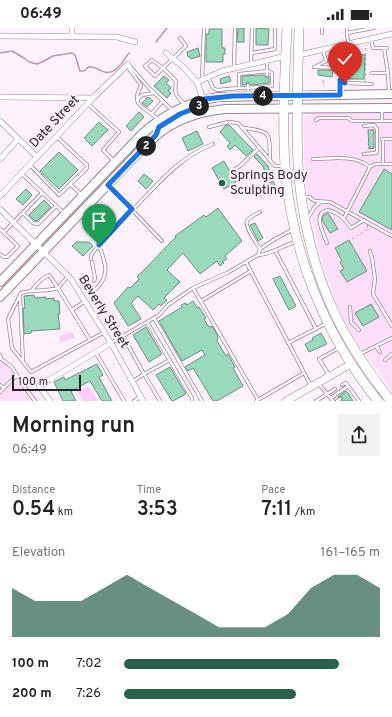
<!DOCTYPE html>
<meta charset="utf-8">
<style>
body{margin:0;font-family:Overpass,sans-serif;background:#f2f2f2;color:#222;height:100vh;display:flex;flex-direction:column;font-size:15px;white-space:nowrap}
*{box-sizing:border-box;margin:0}
p{font-size:13px;color:#767676}
.icon{flex:none;width:22px;height:22px;fill:none;stroke:currentColor;stroke-width:2;stroke-linecap:round;stroke-linejoin:round}
.map{position:relative;height:373px;overflow:hidden}
.drawer{display:flex;flex-direction:column;background:#fff;flex:1}
.drawer>*{flex:none}
.scale{position:absolute;left:12px;bottom:10px;width:69px;box-sizing:border-box;padding-left:4px;border:2px solid #2b212a;border-top:0;font-size:11px;line-height:14px;white-space:nowrap;color:#2b212a;-webkit-text-stroke:3px #fdf2fc;paint-order:stroke}
.pin{position:absolute;display:grid;place-items:center;width:34px;height:34px;color:#fff;margin:-41px -17px;border-radius:50% 50% 50% 0;rotate:-45deg;box-shadow:0 0 4px #0007}
.pin .icon{rotate:45deg}
.km{position:absolute;width:20px;height:20px;margin:-10px;border-radius:50%;background:#222;color:#fff;font-size:11px;line-height:20px;text-align:center}
.round{display:grid;place-items:center;flex:none;width:42px;height:42px;border-radius:0px;background:#f2f2f2}
.head{display:flex;align-items:center;justify-content:space-between;height:68px;padding:0 12px}
h1{font-size:22px;font-weight:600;line-height:30px}
.figures{display:grid;grid-template-columns:repeat(3,1fr);gap:6px;height:68px;padding:4px 12px}
.figures div{display:grid;align-content:center}
.figures b{font-size:20px;font-weight:600}
.figures small{font-size:11px;font-weight:400}
.figures p{font-size:11px}
.chart{height:112px;padding:8px 12px}
.chart p{display:flex;justify-content:space-between}
.chart svg{width:100%;height:72px;margin-top:4px;fill:#29624b;opacity:.7}
ul{padding:0 12px;list-style:none;font-size:13px}
li{display:grid;grid-template-columns:64px 48px 1fr;align-items:center;height:30px}
li i{height:10px;border-radius:5px;background:#29624b}
.status{display:flex;justify-content:space-between;align-items:center;height:28px;padding:0 20px;background:#fff;direction:ltr}
.status svg{height:11px;fill:currentColor}
.map>svg:first-child{display:block}
.built{fill:#ffdefc}
.green{fill:#facef7}
.lines{fill:none;stroke-linecap:round;stroke-linejoin:round}
.stream{stroke:#be92bb;stroke-width:1.5}
.building{fill:#9adabc;stroke:#6d8e7e}
.lane-casing{stroke:#9b8399;stroke-width:4}
.street-casing{stroke:#9b8399;stroke-width:6}
.secondary-casing{stroke:#9b8399;stroke-width:8}
.primary-casing{stroke:#9b8399;stroke-width:10}
.highway-casing{stroke:#9b8399;stroke-width:10}
.path{stroke:#b0a6af;stroke-width:1;stroke-dasharray:3 2;stroke-linecap:butt}
.lane{stroke:#fff;stroke-width:2.5}
.street{stroke:#fff;stroke-width:5}
.secondary{stroke:#fff;stroke-width:7}
.primary{stroke:#fff;stroke-width:8}
.highway{stroke:#fff;stroke-width:9}
.route-casing{stroke:#fff;stroke-width:8}
.route{stroke:#1a73e8;stroke-width:5}
.poi-dot{fill:#29624b;stroke:#fdf2fc;stroke-width:1.5}
.labels{text-anchor:middle;dominant-baseline:central;stroke-width:4;stroke-linejoin:round;paint-order:stroke}
.street-label{font-size:13px;fill:#2b212a;stroke:#fdf2fc}
.poi-label{font-size:13px;fill:#2b212a;stroke:#fdf2fc;text-anchor:start}
</style>
<div class="status"><b>06:49</b><svg viewBox="0 0 49 12"><path d="M0 12V9h3v3zM5 12V6h3v6zM10 12V3h3v9zM15 12V0h3v12zM26 1h20v11H26zM47 4h2v5h-2z"/></svg></div>
<div class="map">
<svg width="392" height="373" viewBox="0 0 392 373">
<rect width="100%" height="100%" fill="#fdf2fc"/>
<path class="built" d="M314,84h24l9,2 39,-1 1,-1h5v279l-24,-34 -9,-10 -16,-27 -11,-28 -13,-41 -8,-37 -5,-31 -2,-29v-34l4,-6z
M0,323l42,50h-42z"/>
<path class="green" d="M73,304l2,6 -14,4 -2,-6z
M89,358l9,15h-15l-5,-9z"/>
<g class="lines">
<path class="stream" d="M156,14l11,-14
M0,25l12,-2 12,7 5,4 8,2 5,-2 11,-6 19,-3 3,2 5,16h4c2,-1 3,-3 5,-4 7,-3 14,11 26,3 6,-4 10,-12 14,-17"/>
</g>
<path class="building" d="M238,0h6v14h-7z
M256,0l13,1 -1,16h-12z
M209,1h13v19h3v6h-2v8h-17v-28h3z
M198,20l2,8 -9,3 -1,-2h-2l-1,-5z
M350,26l15,1 -1,24h-15z
M318,42h15l-1,7 -14,-2z
M264,47l2,3 3,-2v7l-18,2 -3,-3 -3,3h-3v-9z
M164,48l5,4 -3,3 5,5 -3,3 3,2 -4,5 -13,-12z
M229,48l2,5 -10,3 -1,-5z
M148,69l5,4 -6,6 -5,-4z
M139,84l5,5 -13,14 -5,-5z
M99,94l9,8 -16,16 -8,-8z
M226,97h3l24,25 -7,6 -11,-11 -5,5 -3,-4 3,-3 -10,-11z
M368,102h6v18l-5,1z
M197,103l6,13 -15,7 -6,-13z
M59,124l19,18 -19,19 -19,-18z
M257,126l11,12 2,6 -5,1 -2,-7 -9,-9z
M224,133l12,21 -12,7 -12,-21z
M384,141l8,5v56l-33,-18z
M144,146l9,7 -7,8 -8,-8z
M273,153l3,6 -16,9 -3,-6z
M26,161l6,6 -9,10 -7,-6z
M44,172l7,7 -14,14 -3,-1 -5,-5z
M218,180l24,33 -17,15 2,3 -5,3 2,1 -4,3 -3,-5 -17,13 -17,-21 -16,17 13,12 -16,16 3,2 -6,6 -2,-2 -6,6 -15,-14 -7,7 10,16 -13,7 -14,-23 14,-16 2,1 9,-9 -2,-2 39,-40 -1,-1 29,-21 2,2z
M328,185l10,16 -8,4 -8,-13 1,-4z
M255,195l8,15 -5,3 -8,-16z
M349,212l18,31 -20,11 -7,-11 4,-2 -4,-7 2,-1 -7,-13z
M76,214h13l4,4 -10,10 -11,-10z
M280,248l16,30 -7,4 -16,-31z
M34,267l1,3 11,-1v2l8,-1v3h5l1,13h-2l2,15 -29,2v2l-7,1 -1,-26h2l-1,-12z
M193,273l4,7 2,-1 7,11 -2,1 4,7 5,1 5,10 -1,4 9,15 2,-2 7,13 -2,1 10,18 -26,15h-4l-20,-33 -5,3 -3,-4 20,-12 -3,-5 -20,11 -23,-40 23,-14 -1,-2 5,-2 1,2z
M371,276l8,13 -16,9 -8,-13z
M146,299l16,27 -13,8 -16,-27z
M321,305l6,11 -18,8 -4,-8 8,-4 -1,-2z
M97,336l6,11 -4,2 13,24h-10l-12,-20 -19,10 5,10h-13l-9,-19 10,-5 1,3z
M170,339l16,27 -13,7h-1l-16,-26z
M346,363l2,2 5,8h-11v-4h-4z"/>
<g class="lines">
<defs>
<path id="lane" d="M347,0v8l2,7
M322,5v-5
M347,5l26,-5
M180,10l6,8 -23,22 13,13c-2,14 0,14 9,24
M371,11l2,9h14
M384,20l4,25
M252,25l23,-4v-21
M152,32l11,8 -8,8 -10,-10z
M128,36l21,24 24,23
M251,36l1,-36
M127,38l14,19c-1,4 -4,8 -4,12 -1,11 16,15 21,23
M314,39l28,1 3,5v10
M315,39l11,-6 -3,-11
M234,40l1,-40
M372,45h16l1,19
M267,47v-14
M208,49l5,11 4,2 22,-2
M202,51l2,-51
M340,52l5,3 27,1
M248,57v3h-9v-14l29,-3 4,2v13l-24,2v7
M340,65v-13
M137,72l5,-5 12,-2
M88,76l31,28 -16,18 11,11
M382,82v11
M152,85l11,-12
M316,92l3,-2h29l4,3h40
M364,98l10,-1 3,4v22l-1,2 -12,1
M209,99l19,-5 10,1 37,43h8
M243,100c30,3 26,5 27,33
M382,111h10
M383,113v23
M313,131c19,0 41,-5 57,8
M30,137l29,30 28,-27v-3l-30,-28
M235,141l5,-3 19,-18
M22,146l42,39
M70,156l12,11
M108,157l54,56
M304,169h5l6,4 15,1 62,34
M260,184c-3,2 -12,5 -13,9 -3,5 10,23 13,28
M23,185l10,10 5,1 18,-18
M308,190l6,-10 6,-6
M344,190l26,-51 5,-3h17
M0,201l18,17 -11,11h-3l-4,-3
M4,204l38,-39
M327,215c-4,-11 -15,-30 1,-33 11,3 17,9 23,18l13,-8
M275,222l41,79
M370,223l2,7 3,21 -2,15 19,32
M258,227c12,0 25,-10 38,-13
M91,231v-4l8,-10
M92,234l3,16 -1,3
M246,234l65,124
M58,260l32,52 -59,32 -19,-24 -4,-29 13,-26c13,-4 24,-1 37,-5z
M193,260l65,112
M96,261c15,-14 9,-27 3,-44 15,-16 30,-31 45,-47 22,-23 39,-42 69,-54
M32,262c5,-6 9,-12 17,-15l9,13 10,-12
M20,269l3,65
M201,273l50,-30
M350,279l1,15 8,8
M72,282l13,-9
M154,290l48,83
M147,294l45,76v3
M123,308l21,38 -12,8
M90,312l13,-7
M111,315l48,-28 9,-10 25,-17 34,-15 31,-18 2,-6 15,-10 17,-9
M288,315l37,-19
M376,318l4,6
M96,325l28,48
M360,326l32,-16
M0,327l1,4
M0,330l12,9 10,17 13,17
M385,332l7,-6
M329,347l-10,-16 20,-11
M318,355l15,18
M0,357l4,3
M342,357l4,-2 2,3
M0,364l17,-17
M331,370l17,-12 11,15
M134,373l6,-4
M160,373l-16,-27 26,-14
M256,373l48,-28
M316,373l19,-12
M337,373l3,-2"/>
<path id="street" d="M0,8l117,1 18,5
M72,8v-8
M166,25l16,13 15,16 6,17
M299,27l93,-21
M197,54l25,-11 64,-15
M0,69l93,1
M0,93l37,36
M0,131l18,-20
M0,168l93,-98 35,-34
M0,181l71,70 40,64 32,58
M50,373l-11,-15 72,-43"/>
<path id="secondary" d="M286,373l65,-37"/>
<path id="primary" d="M159,99l21,-13 18,-7 4,-3 1,-5
M0,254l142,-148c22,-20 46,-32 76,-37l174,-3
M0,269l139,-145c8,-7 15,-15 23,-21 18,-13 42,-20 64,-22l166,-1"/>
<path id="highway" d="M287,0c-2,45 -5,91 -2,137 6,86 39,169 93,236
M299,0c-1,45 -3,91 -1,137 3,49 15,102 36,147 15,32 35,61 57,89"/>
</defs>
<use href="#lane" class="lane-casing"/>
<use href="#street" class="street-casing"/>
<use href="#secondary" class="secondary-casing"/>
<use href="#primary" class="primary-casing"/>
<use href="#highway" class="highway-casing"/>
<path class="path" d="M323,52l1,6
M365,53l1,-36
M352,211l16,-10 -1,-4"/>
<use href="#lane" class="lane"/>
<use href="#street" class="street"/>
<use href="#secondary" class="secondary"/>
<use href="#primary" class="primary"/>
<use href="#highway" class="highway"/>
</g>
<g class="lines">
<defs>
<path id="route" d="M99,217l33,-36 -24,-24 48,-50 3,-8 21,-13 18,-7 4,-3 2,-5 29,-3 107,-1v-15l5,3"/>
</defs>
<use href="#route" class="route-casing"/>
<use href="#route" class="route"/>
</g>
<circle class="poi-dot" cx="222" cy="155" r="4"/>
<g class="labels">
<g class="street-label">
<text transform="translate(55 94) rotate(-47)">Date Street</text>
<text transform="translate(103 284) rotate(58)">Beverly Street</text>
</g>
<g class="poi-label">
<text x="230" y="148">Springs Body<tspan x="230" dy="15">Sculpting</tspan></text>
</g>
</g>
</svg>
<div class="scale">100 m</div>
<div class="pin" style="left:99px;top:217px;background:#1e9e55"><svg class="icon" aria-label="arrive" viewBox="0 0 24 24"><path d="M6 21V4h12l-3 4 3 4H6"/></svg></div>
<div class="pin" style="left:345px;top:55px;background:#d93025"><svg class="icon" aria-label="check" viewBox="0 0 24 24"><path d="M5 12l5 5 9-10"/></svg></div>
<b class="km" style="left:146px;top:118px">2</b>
<b class="km" style="left:199px;top:78px">3</b>
<b class="km" style="left:263px;top:68px">4</b>
</div>
<section class="drawer">
<div class="head"><div><h1>Morning run</h1><p>06:49</p></div><a class="round"><svg class="icon" aria-label="share" viewBox="0 0 24 24"><path d="M12 15V3M7 8l5-5 5 5M5 13v7h14v-7"/></svg></a></div>
<div class="figures">
<div><p>Distance</p><b>0.54<small> km</small></b></div>
<div><p>Time</p><b>3:53</b></div>
<div><p>Pace</p><b>7:11<small> /km</small></b></div>
</div>
<div class="chart"><p><span>Elevation</span>161–165 m</p>
<svg viewBox="0 0 160 44" preserveAspectRatio="none"><path d="M0 44V14L10 22L20 22L30 22L40 14L50 6L60 14L70 22L80 30L90 38L100 38L110 38L120 30L130 14L140 6L150 6L160 14V44z"/></svg>
</div>
<ul>
<li><b>100 m</b>7:02<i style="width:84%"></i></li>
<li><b>200 m</b>7:26<i style="width:67%"></i></li>
</ul>
</section>
